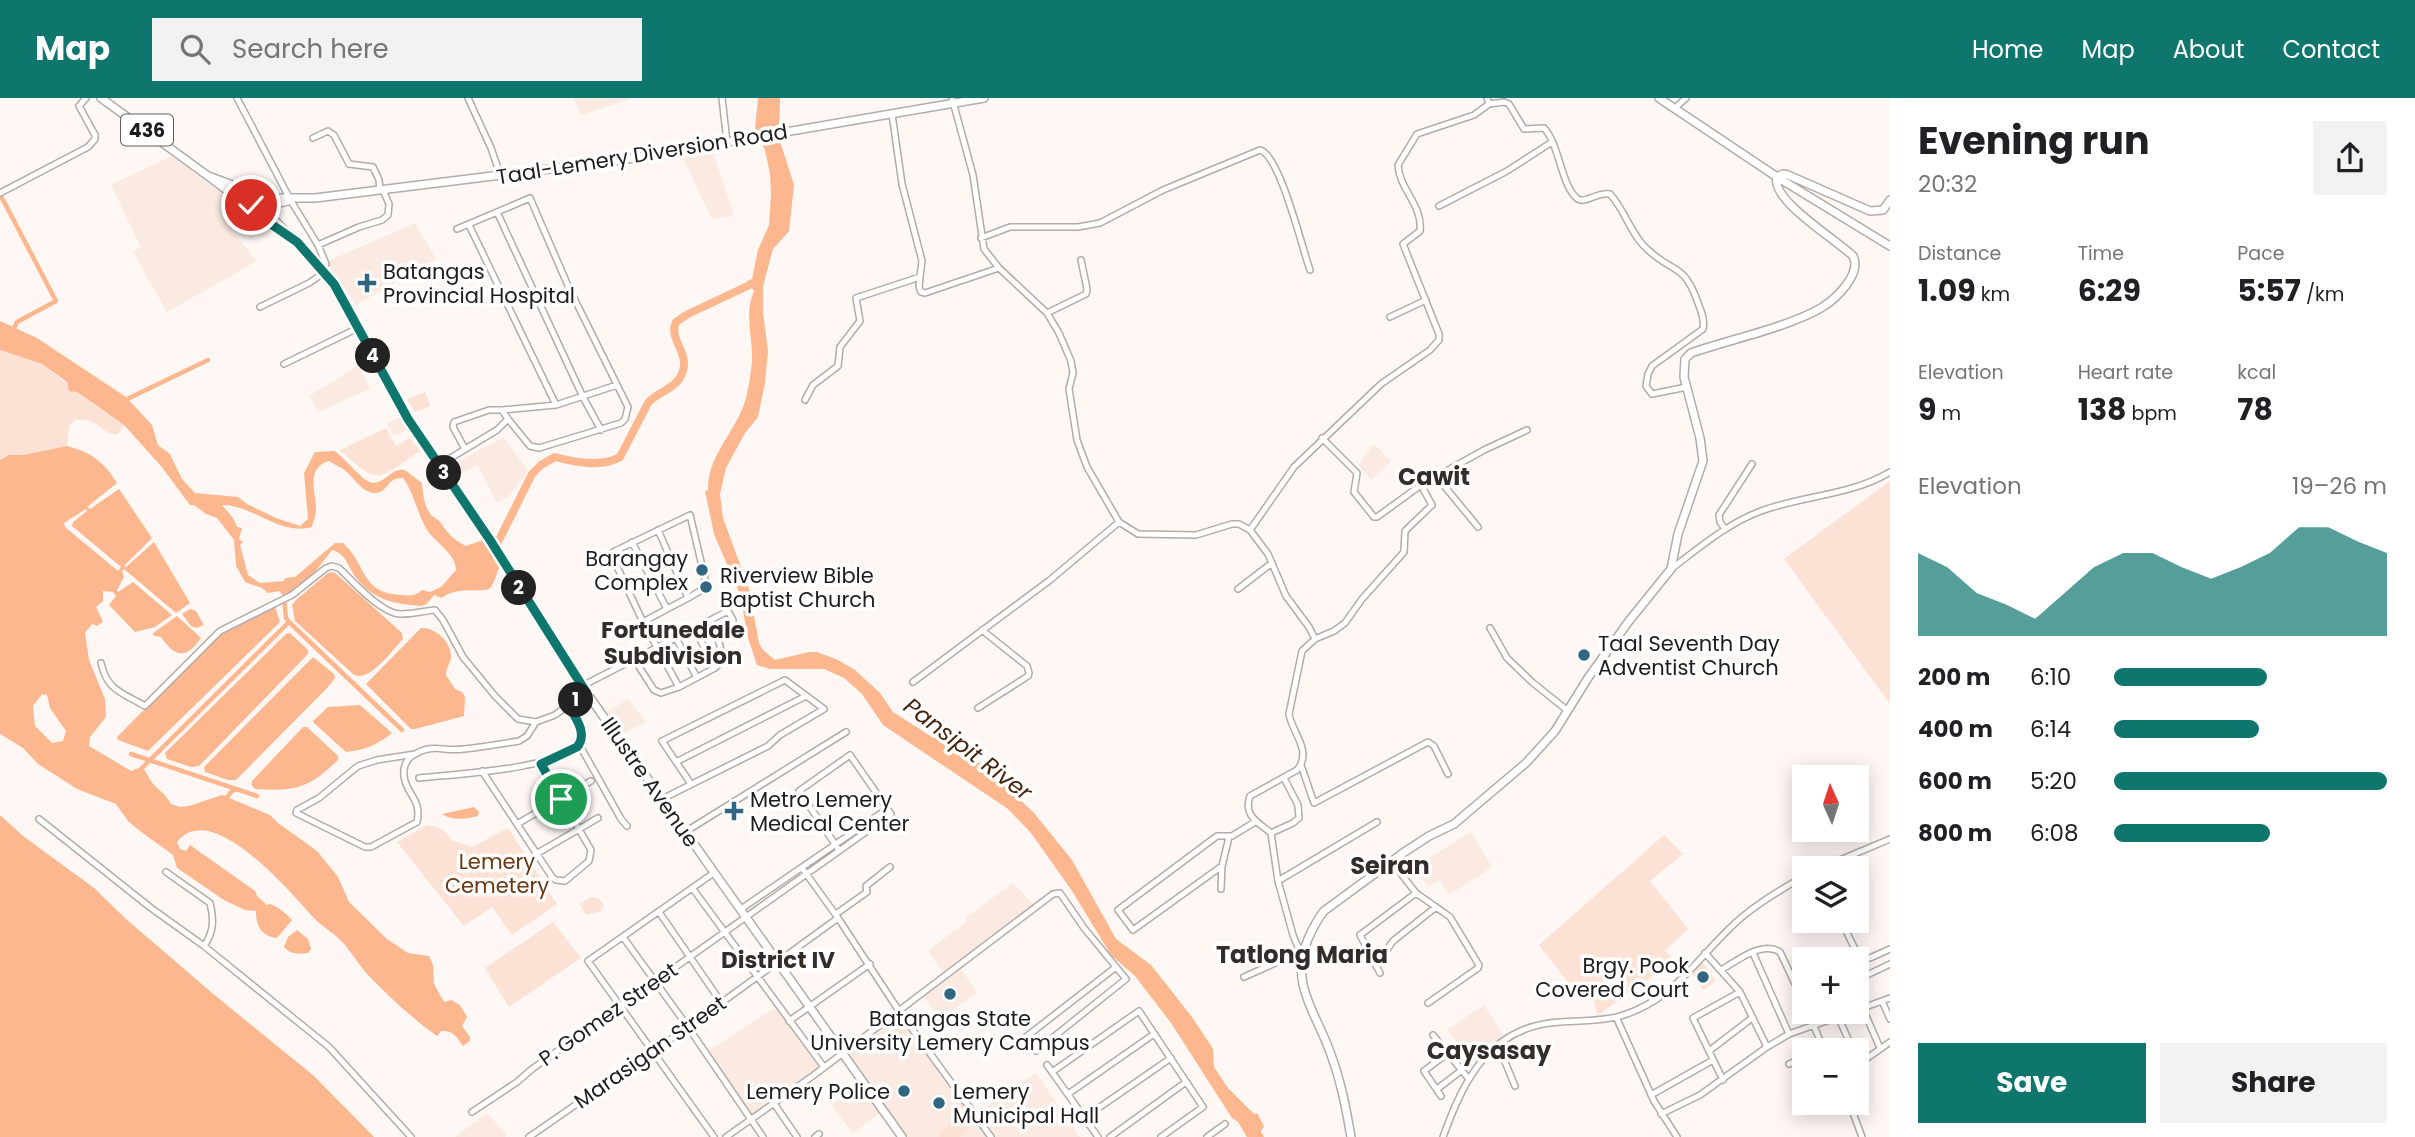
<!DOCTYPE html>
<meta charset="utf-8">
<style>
body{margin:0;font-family:Poppins,sans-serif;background:#f2f2f2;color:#202124;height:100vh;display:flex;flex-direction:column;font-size:26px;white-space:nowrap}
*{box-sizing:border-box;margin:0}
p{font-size:23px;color:#757577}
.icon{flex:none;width:38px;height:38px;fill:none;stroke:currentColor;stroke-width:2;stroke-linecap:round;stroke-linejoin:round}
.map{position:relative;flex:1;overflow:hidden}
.sheet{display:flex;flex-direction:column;background:#fff;width:525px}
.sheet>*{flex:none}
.needle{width:46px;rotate:357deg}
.fabs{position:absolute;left:1792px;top:667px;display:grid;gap:14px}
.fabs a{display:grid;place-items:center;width:77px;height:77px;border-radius:0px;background:#fff;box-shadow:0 4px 18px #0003;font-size:35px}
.pin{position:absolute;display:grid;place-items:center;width:60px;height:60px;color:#fff;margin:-30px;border:4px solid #fff;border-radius:50%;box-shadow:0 2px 7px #0007}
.km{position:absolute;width:35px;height:35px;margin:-18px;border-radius:50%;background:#222;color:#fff;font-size:19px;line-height:35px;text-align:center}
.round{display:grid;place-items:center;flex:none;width:74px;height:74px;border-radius:0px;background:#f2f2f2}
.summary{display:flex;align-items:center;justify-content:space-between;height:119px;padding:0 28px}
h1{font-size:38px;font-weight:700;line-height:52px}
.figures{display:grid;grid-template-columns:repeat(3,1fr);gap:10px;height:119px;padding:7px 28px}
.figures div{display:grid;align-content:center}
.figures b{font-size:30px;font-weight:700}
.figures small{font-size:19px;font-weight:400}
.figures p{font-size:19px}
.chart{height:196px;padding:14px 28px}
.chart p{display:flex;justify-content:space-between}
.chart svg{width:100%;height:126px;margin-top:7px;fill:#0f766e;opacity:.7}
.button{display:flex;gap:14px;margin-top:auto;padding:14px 28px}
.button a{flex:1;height:80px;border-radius:0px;background:#0f766e;color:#fff;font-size:28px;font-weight:700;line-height:80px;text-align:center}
.button a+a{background:#f2f2f2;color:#202124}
ul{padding:0 28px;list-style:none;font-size:23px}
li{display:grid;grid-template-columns:112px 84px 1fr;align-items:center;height:52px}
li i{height:18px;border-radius:9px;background:#0f766e}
header{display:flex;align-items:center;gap:42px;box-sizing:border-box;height:98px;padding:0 35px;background:#0f766e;color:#fff}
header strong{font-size:33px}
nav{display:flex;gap:38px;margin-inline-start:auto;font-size:24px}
.search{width:490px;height:63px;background:#f2f2f2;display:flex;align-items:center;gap:18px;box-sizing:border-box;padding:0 24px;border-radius:0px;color:#757577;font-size:26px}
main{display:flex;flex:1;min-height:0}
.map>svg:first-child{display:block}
.built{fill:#faeae2}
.green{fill:#fce2d4}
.water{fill:#fdb78f;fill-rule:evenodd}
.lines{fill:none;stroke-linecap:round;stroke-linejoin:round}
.canal{stroke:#fdb78f;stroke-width:4.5}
.river{stroke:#fdb78f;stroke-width:8}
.minor-casing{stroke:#b3aba7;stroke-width:8}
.major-casing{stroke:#b3aba7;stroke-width:10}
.minor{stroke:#fff;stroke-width:5}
.major{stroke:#fff;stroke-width:7}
.route-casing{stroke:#fff;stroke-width:14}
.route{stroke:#0f766e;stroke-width:9}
.poi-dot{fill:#306681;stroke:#fff;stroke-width:2.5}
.labels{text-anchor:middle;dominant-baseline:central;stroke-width:7;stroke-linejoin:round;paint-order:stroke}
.shield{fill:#fff;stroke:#62605f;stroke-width:2}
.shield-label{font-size:19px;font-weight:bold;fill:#1f1c1b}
.street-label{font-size:21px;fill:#1f1c1b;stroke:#fff}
.poi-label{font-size:21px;fill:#1f1c1b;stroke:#fff;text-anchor:start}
.park-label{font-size:21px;fill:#6b350f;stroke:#fff}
.neighbourhood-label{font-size:23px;font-weight:bold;fill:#332d2a;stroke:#fff}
.water-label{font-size:23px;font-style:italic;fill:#46250f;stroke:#fff}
.quarter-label{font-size:24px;font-weight:bold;fill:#332d2a;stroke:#fff}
</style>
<header>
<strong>Map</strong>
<div class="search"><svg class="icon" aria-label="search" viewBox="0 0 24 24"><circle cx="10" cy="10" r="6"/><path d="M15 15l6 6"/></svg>Search here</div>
<nav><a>Home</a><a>Map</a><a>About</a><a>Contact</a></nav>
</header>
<main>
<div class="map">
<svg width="1890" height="1039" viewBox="0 0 1890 1039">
<rect width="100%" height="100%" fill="#fef7f4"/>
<path class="built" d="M573,0h60l-52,17z
M712,51l22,66 -22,4 -31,-65z
M171,58l74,55 -14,19 26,31 -90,51 -34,-60 8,-5 -30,-62z
M415,125l21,36 -80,46 -30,-43z
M368,262l3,5 -10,6 9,18 -52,23 -9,-16z
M401,318l7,13 -14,7 -7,-12z
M504,339l24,34 -18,24 -13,8 -20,-38 -19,10 -7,-10z
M1374,346l17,17 -20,19 -13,-15z
M628,601l18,23 -24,12 -15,-22z
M1471,734l21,35 -43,28 -10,-15 -10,7 -15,-20z
M1013,785l22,23 -90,69 -17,-24 39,-30 -2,-3z
M961,871l16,24 -37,26 -17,-23z
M1484,907l21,33 -17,10 -13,15 -28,-33z
M776,909l45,61 -68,48 -45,-65z
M899,916l88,123h-80l-61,-85z
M1036,975l44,64h-85l-17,-25z
M859,988l21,27 -27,20 -22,-28z
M487,1015l20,22 -2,2h-50z"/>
<path class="green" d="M0,252l42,14 52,41 30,20 -6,9c-19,1 -19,-18 -43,-14l-6,6 -2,20 -44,9h-14l-9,5z
M425,294l6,14 -16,6 -8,-13z
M386,330l10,18 14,-8 10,13c-43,29 -40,36 -80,-1z
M1890,383v223l-106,-145z
M427,727c12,2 18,4 24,15l21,7 36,-19 49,76 -45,31 -20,-28 -28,19 -67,-84z
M1664,737l19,19 -33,27 38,48 -23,22 10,9 -77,55 -11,-32 -14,6 -34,-44z
M592,799l6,1 6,7 -3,6 -15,4 -6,-11z
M553,824l28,36 -72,49 -24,-39z
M1703,865l13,18 -13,9 -12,-18z
M896,916h3l10,14 -19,15 -5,-7 9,-6 -7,-9z
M968,1013l8,13 -17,13h-20l4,-7z"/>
<path class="water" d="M758,0h22l-1,40 15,47 -5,46 -16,18 -10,37v26l5,39 -3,32 -7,34 -13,16 -19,35 -6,26 3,24 26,71 10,54 4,7 12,10 34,-8h8l21,8 17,10 25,23 13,19 39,25 20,8 31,20 51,48 38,47 44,79 35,26 41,52 21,32 1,18 14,21 26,26 3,-1 7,13 -3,5 3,6h-17l-9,-15 -6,-4 -61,-95 -36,-47 -24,-21 -39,-64 -41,-58 -23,-24 -125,-84 -21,-31 -18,-16 -20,-9h-54l-13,-4 -9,-27 -8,-43 -26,-61 -9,-43 3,-1c-1,-36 32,-62 39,-96 2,-10 4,-22 5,-32 1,-24 -8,-49 2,-71l-7,-10 5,-2 6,-29 11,-25 2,-31 -1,-20 -5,-24 -10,-21z
M0,223l37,17 89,59 26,28 6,20 12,9 12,25 13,14 43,4 9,7 29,14 24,8 8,-7 -4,-46 11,-21 19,-1c11,6 28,31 39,32 11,0 20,-16 31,-13 5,2 12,9 18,13 1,11 2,24 10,33 3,2 7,4 9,7 7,11 13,17 25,23l17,-6 16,28c-3,6 -4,15 -9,20 -7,6 -32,-3 -48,10l-8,-3c-9,11 -8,12 -23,10 -21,-2 -40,-8 -54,-26 -9,-11 -10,-25 -25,-29l-27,35 -21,11 -5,-5 -11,2 -6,-5 -17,-6 -9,-16 -2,-26 -17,-22 -11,-4 -12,-9h-4l-29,-39 -37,-41 -47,-33 -8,-1 -2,-9 -25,-18 -42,-14zM329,363c6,4 14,7 19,12 7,7 18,24 32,19 10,-5 8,-14 23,-14 11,15 14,35 24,52 9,13 29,24 29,40l-15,17 -11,5 -8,-2c-7,6 -12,6 -21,5 -41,-2 -34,-31 -58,-52h-8l-40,34 -10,1 -1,3 -24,2 -12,-8 -8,-30 3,-3 -4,-3 3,-11 -5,-1 -4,-9 -11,-13c32,0 57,31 90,22 1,-5 4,-11 4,-17 0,-18 -11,-42 13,-49z
M67,348c24,6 37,16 50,37l-30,24 3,2 29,-20 33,49 -28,28 2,1 28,-25 36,61 -14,10 -52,-44 -2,2 2,6 -7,13 1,2 15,-10 39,33 -17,12 -20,5 -26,-27 7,-9 -3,-4 -10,-1v10l-7,6 7,15 -6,4 -5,-2 -7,9 4,27 16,39 1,18 -16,20 -1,9 42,25 10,-4c6,5 6,8 10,14 5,8 14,11 20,23l9,3 9,-1 33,-11 48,20 8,8 39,28 21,26 11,25 38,37 21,14 21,3 4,9 1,19 10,18 7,-2 9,5 7,12 -5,9 8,11v4l-7,5c-6,-9 -10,-16 -22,-15l-4,5c-24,-17 -48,-39 -69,-61 -8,-9 -15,-20 -23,-30 -9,-11 -22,-17 -32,-28 -22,-24 -102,-120 -136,-75l3,7 6,2 4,-6 65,46 2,5 10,9 3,-1c8,3 16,9 22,16l-15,18c-16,-2 -21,-12 -21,-27l-11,-1 -21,-10 -47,-32 -4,-13 -33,-24 -12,-10 -12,-17 -39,-15 -39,-25 -15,-16 -23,-14v-274l9,-5h14zM86,411l1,2 -14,11 -1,4 49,41 -3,4 -53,-44 -1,-4zM42,596l5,1 3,13 16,23 -3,10 -11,2 -17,-17 -2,-20z
M334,474l68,61 1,6c-11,11 -34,45 -50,35l-58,-53 -3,-16 4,-5 32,-27z
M275,509l5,15 -132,129 -30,-11 -1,-3 103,-104z
M190,511l6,2 8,14 -8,3 -5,-2 -9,-12z
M177,518l24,22c-14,21 -26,20 -40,-1l-7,-1 -1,-3z
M421,530c14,-1 31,14 30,30 -1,6 -5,10 -5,17l9,14 7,3 3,5 -1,19 -49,13h-4l-45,-45z
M290,535l18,17v4l-109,112 -8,1 -24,-8 -2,-6 121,-119z
M313,559l21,17 1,4 -7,9 -92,93h-8l-23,-8 -1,-5z
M360,607l32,28c-15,12 -27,17 -46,19l-32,-29 -1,-2 15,-14z
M303,629h4l31,29v4c-29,28 -43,32 -83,29l-3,-3v-5z
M474,709l5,5 -1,4c-12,3 -25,5 -36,-2z
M0,717l23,21 71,52 32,31 86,74 102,83 60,61h-374z
M297,832l11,9 3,10 -3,4c-10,1 -17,2 -24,-6l4,-10z"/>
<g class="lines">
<path class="canal" d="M2,100l54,103 -39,21 -5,10
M123,303l85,-41
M284,501l2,19 3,4 113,108
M131,656l126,42
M142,670l147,-146
M227,699l7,-8"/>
<path class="river" d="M486,462l12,-18 34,-68 9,-9 14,-8c19,5 47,11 65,0l28,-54c8,-10 24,-13 31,-24 16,-24 -12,-38 -3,-57l12,-8 68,-32"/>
<defs>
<path id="minor" d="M237,0l54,103 27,44
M468,0l23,50 10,29
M722,0l5,44
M952,0l21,77 11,74 15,19 48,45 12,20 12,28 2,12 -4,16 8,51 10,27 32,55 19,12 58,1 36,-11h7l11,6 18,24 18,42 23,31 6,12
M1489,6l15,-2 5,2 15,25 20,-1c16,17 17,59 34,71 8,5 20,-8 32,-5 15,16 21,41 37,55 26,25 37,13 51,54 3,8 7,17 5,26l-51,37 -4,8 -2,12 6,8 35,-7
M1675,10l11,-10
M313,40l15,-7 6,4 15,29 24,3 6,13 1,10
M0,95l88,-46 7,-8v-4l-16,-29 7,-8
M1439,108l68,-35 45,-29
M497,114l86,185 18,33
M469,127l87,180
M457,131l73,-31 39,90 59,119 -3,12 -4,4 -82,25 -9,-2 -22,-27
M981,140l29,-11h68l22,-4 63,-33 97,-40c20,5 42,98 50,120
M320,169l6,-3 -8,-19 41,-18 23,-7 6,-5 1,-11 -6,-14
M920,179l-1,10 2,5 4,1 74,-25
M260,209l49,-24 16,-11
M1047,215l39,-19 1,-5 -6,-29
M1390,219l36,-17
M284,266l74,-36
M805,302l8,-15 25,-19 2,-19 20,-26 -4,-23 64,-21 2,-16 -20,-77 -10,-70
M502,312l54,-5 61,-20
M1322,340l35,35 -3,19 20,25h3l44,-32 63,-35 43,-20
M439,367l58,-35 11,-11 -6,-9h-13l-35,12 -1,5 12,22
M1436,378l42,51
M1725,431l-5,-7 -1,-7 33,-51
M658,432l30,68 -21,11
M1250,432l44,-63 87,-83 49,-34 9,-10v-6l-36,-90 17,-13c3,-26 -21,-42 -22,-66l19,-31 57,-19 15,-11 -2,-6
M632,444l35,67 -24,13
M1671,471c28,-21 57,-46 90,-58 43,-16 89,-15 129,-39
M1238,491l34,-26
M1490,530l17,30 25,24 36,29
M675,538l21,40
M634,561l20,31 7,3 18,-6 36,-19 -21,-40
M101,565c6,28 22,30 44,43l75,-75 72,-36 34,-27 6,-2 7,2c13,13 44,47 62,46 12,0 23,-3 34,-4l8,10 20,37 32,39 23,23 18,3 19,-7 31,-23
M913,584l137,-102 69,-58
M582,588l146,-75 5,9 -16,14c2,13 10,23 -2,34
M679,589l-36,-65 -30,-64v-6l77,-37 16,68 -6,8 -12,7
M978,610l50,-32 1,-3 -2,-7 -45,-36
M579,646l42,75 6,7
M415,656l-38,6 -19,6 -39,32 -22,12 -1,3 69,34h6l46,-25c5,-24 -11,-27 -13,-46 -1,-9 1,-15 8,-20 21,-14 30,-4 52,-7 19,-2 37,-5 55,-8l8,-5 9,-14
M676,664l130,-66
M1301,667l13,38 114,-61 6,4 14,28
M482,673l70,106 4,3 9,1 24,-20 2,-11 -50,-86
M419,680c35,-4 148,-8 164,-40l-1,-5 -14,-28
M662,701l106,-53 12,-11 44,-26 -39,-29 -123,61 29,43
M39,721l112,89 53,38 125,101 82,90
M517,726l74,-43
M685,734l161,-100
M1271,735l22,-10 6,-5 -1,-13 -14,-27
M536,756l62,-36
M1392,764l24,31 34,24 29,48 -1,3 -50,35
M1222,768l-89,64 -15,-20 99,-74h15l23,-14
M802,770l36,50 61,93 92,126
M1821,770l69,-29
M166,774l44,31c4,16 4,29 -6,43
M1278,783l99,-59
M693,791l131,178
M1221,791l1,-23 7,-29
M741,811l146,-100
M659,814l62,90
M836,816l31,-22 -1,-6 24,-19
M1856,822l-8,5 -1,8 13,26 10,-1 20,-9
M623,839l65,90 75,110
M1705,855l35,39 27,55
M1753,855l36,81
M1302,859l-9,-22 -15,-54 -7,-48c-13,-11 -28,-17 -21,-37l47,-26c16,-19 -5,-37 -8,-56l13,-63 13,-12 19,-8 11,-8 17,-24 42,-47 1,-21 27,-26 -11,-20
M1376,868l17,-25 43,-34
M1721,872c16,-9 41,-30 59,-18l24,51
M1380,875l-20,-38 56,-42
M1867,877l23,-11
M1244,879l56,-25
M1857,897l23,53
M1882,903l8,18
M1857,912l33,-12
M1808,914l16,38
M1836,914l17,38
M1617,921l37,82 23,36
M789,923l81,-57
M1433,937l35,43
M1022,942l94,-73
M1498,947l17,41
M1709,953l43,-33
M1857,960l2,6 31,-22
M1789,966l15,-6
M1047,967l51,72
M1052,974l87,-61 64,96 -42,30
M1723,982l-30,-62 47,-26
M1437,991l25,-19
M1068,996l86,-60
M1651,997l62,-35
M1441,998l-17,-25 24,-18
M773,1004l24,35
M1849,1004l13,35
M472,1014l45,-30 15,-13 359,-255 -41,-59 -51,36 40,59
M1661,1016l39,-19 67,-48 22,-13 63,-22
M1084,1020l87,-60
M529,1039l159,-110 150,-109
M714,1039l-126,-176 127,-89
M726,1039l88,-62 239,-181 7,-1 24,35 42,51 -90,72
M815,1039l4,-3
M1110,1039l76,-55
M1207,1039l18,-13
M1443,1039c21,-58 47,-111 117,-115 43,-3 58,1 97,-23 26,-17 50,-49 73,-71 21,-21 49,-37 74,-52"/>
<path id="major" d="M101,0l107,78 71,54
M1659,0l118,79 113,69
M208,78l60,22h47l307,-38 362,-62
M271,107l17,-4
M268,115l66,71 75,135 81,121 96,152 316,445
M1351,1039c-5,-29 -10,-56 -21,-85 -14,-40 -41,-68 -22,-113 5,-11 8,-18 16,-28l79,-58 26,-17 25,-12 72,-61 29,-32 33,-53 41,-57 42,-52 7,-35 25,-73 -3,-23 -16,-61 1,-18 6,-6c40,-14 95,-25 130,-45 15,-9 41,-34 32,-52 -16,-16 -83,-56 -76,-79l6,-3 5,1 82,36 13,-1 7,-10"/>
</defs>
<use href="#minor" class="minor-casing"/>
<use href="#major" class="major-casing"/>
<use href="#minor" class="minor"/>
<use href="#major" class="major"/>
</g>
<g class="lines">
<defs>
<path id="route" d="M251,107l4,8 42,29 37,42 74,135 82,121 96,152 -18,13c8,13 20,29 9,42l-36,17 20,35"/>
</defs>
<use href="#route" class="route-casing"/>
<use href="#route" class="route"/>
</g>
<g class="poi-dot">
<path d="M363.5 174.5h7v7h7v7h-7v7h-7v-7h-7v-7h7z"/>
<circle cx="702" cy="472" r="7"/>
<circle cx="706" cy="489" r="7"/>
<circle cx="1584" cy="557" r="7"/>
<path d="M730.5 702.5h7v7h7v7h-7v7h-7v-7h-7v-7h7z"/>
<circle cx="1703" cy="879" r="7"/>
<circle cx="950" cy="896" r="7"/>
<circle cx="904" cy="993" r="7"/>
<circle cx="939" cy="1005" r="7"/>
</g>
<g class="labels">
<rect class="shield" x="121" y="16.5" width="52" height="31" rx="5"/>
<g class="shield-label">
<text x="147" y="32">436</text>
</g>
<g class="street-label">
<text transform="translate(642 56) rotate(-9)">Taal-Lemery Diversion Road</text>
<text transform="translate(650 684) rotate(55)">Illustre Avenue</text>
<text transform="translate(608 916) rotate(-35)">P. Gomez Street</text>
<text transform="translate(650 954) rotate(-35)">Marasigan Street</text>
</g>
<g class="poi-label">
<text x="383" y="173">Batangas<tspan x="383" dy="24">Provincial Hospital</tspan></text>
<text x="688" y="460" text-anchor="end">Barangay<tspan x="688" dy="24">Complex</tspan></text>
<text x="720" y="477">Riverview Bible<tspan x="720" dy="24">Baptist Church</tspan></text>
<text x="1598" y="545">Taal Seventh Day<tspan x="1598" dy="24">Adventist Church</tspan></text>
<text x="750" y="701">Metro Lemery<tspan x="750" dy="24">Medical Center</tspan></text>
<text x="1689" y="867" text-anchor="end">Brgy. Pook<tspan x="1689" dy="24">Covered Court</tspan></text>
<text x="950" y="920" text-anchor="middle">Batangas State<tspan x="950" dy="24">University Lemery Campus</tspan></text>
<text x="890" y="993" text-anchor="end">Lemery Police</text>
<text x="953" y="993">Lemery<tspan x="953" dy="24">Municipal Hall</tspan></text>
</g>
<g class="park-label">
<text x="497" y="763">Lemery<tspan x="497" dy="24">Cemetery</tspan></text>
</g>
<g class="neighbourhood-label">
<text x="673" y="532">Fortunedale<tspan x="673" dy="26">Subdivision</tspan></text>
<text x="778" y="862">District IV</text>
</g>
<g class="water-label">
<text transform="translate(968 651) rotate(37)">Pansipit River</text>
</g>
<g class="quarter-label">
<text x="1434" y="378">Cawit</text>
<text x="1390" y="767">Seiran</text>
<text x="1302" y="856">Tatlong Maria</text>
<text x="1489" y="952">Caysasay</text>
</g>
</g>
</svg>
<div class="fabs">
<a><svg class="needle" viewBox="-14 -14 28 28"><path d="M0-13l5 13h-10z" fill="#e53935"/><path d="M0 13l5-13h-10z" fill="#757577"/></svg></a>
<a><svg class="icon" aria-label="layers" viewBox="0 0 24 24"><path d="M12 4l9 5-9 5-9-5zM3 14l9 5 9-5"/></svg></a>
<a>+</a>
<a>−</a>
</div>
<div class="pin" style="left:561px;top:701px;background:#1e9e55"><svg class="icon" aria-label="arrive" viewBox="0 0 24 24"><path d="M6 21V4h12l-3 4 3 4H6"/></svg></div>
<div class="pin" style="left:251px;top:107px;background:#d93025"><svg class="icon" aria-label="check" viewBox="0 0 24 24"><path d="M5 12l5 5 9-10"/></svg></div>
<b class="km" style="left:576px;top:602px">1</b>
<b class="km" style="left:519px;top:490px">2</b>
<b class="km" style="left:444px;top:375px">3</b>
<b class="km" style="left:373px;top:258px">4</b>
</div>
<section class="sheet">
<div class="summary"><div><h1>Evening run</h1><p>20:32</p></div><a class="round"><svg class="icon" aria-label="share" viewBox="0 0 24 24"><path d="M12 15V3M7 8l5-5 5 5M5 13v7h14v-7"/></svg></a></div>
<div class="figures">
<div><p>Distance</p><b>1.09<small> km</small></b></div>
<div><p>Time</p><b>6:29</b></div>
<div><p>Pace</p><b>5:57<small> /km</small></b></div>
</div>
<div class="figures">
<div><p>Elevation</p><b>9<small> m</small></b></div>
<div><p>Heart rate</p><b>138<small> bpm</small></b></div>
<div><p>kcal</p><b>78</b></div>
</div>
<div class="chart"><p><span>Elevation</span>19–26 m</p>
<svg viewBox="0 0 160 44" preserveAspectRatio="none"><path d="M0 44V15L10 20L20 29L30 33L40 38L50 29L60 20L70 15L80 15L90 20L100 24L110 20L120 15L130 6L140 6L150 11L160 15V44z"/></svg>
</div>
<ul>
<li><b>200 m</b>6:10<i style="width:56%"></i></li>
<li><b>400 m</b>6:14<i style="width:53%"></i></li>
<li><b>600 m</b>5:20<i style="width:100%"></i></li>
<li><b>800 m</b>6:08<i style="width:57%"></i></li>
</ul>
<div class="button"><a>Save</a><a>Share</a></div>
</section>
</main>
